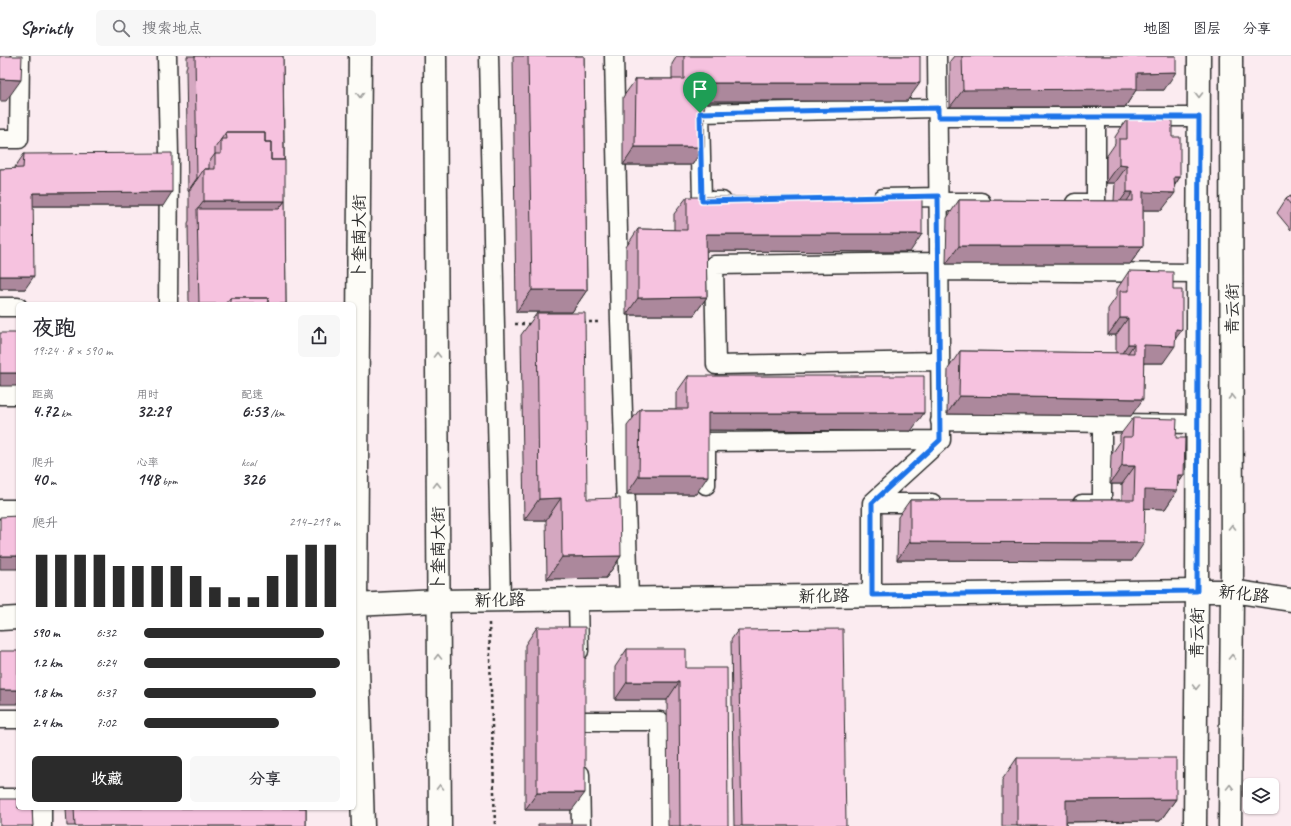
<!DOCTYPE html>
<html lang="zh">
<meta charset="utf-8">
<style>
body{margin:0;font-family:Caveat,"LXGW WenKai TC",sans-serif;background:#f7f7f7;color:#2b2b33;height:100vh;display:flex;flex-direction:column;font-size:15px;white-space:nowrap}
*{box-sizing:border-box;margin:0}
p{font-size:13px;color:#7c7c81}
.icon{flex:none;width:22px;height:22px;fill:none;stroke:currentColor;stroke-width:2;stroke-linecap:round;stroke-linejoin:round}
.map{position:relative;flex:1;overflow:hidden}
.sheet{position:absolute;left:16px;top:246px;width:340px;height:508px;display:flex;flex-direction:column;background:#fff;border-radius:6px;box-shadow:0 1px 3px #0004}
.sheet>*{flex:none}
.buttons{position:absolute;left:1243px;top:722px;display:grid;gap:8px}
.buttons a{display:grid;place-items:center;width:36px;height:36px;border-radius:6px;background:#fff;box-shadow:0 1px 3px #0004;font-size:20px}
.pin{position:absolute;display:grid;place-items:center;width:34px;height:34px;color:#fff;margin:-41px -17px;border-radius:50% 50% 50% 0;rotate:-45deg;box-shadow:0 0 4px #0007}
.pin .icon{rotate:45deg}
.round{display:grid;place-items:center;flex:none;width:42px;height:42px;border-radius:6px;background:#f7f7f7}
.head{display:flex;align-items:center;justify-content:space-between;height:68px;padding:0 16px}
h1{font-size:22px;font-weight:800;line-height:30px}
.metrics{display:grid;grid-template-columns:repeat(3,1fr);gap:6px;height:68px;padding:4px 16px}
.metrics div{display:grid;align-content:center}
.metrics b{font-size:17px;font-weight:800}
.metrics small{font-size:11px;font-weight:400}
.metrics p{font-size:11px}
.chart{height:112px;padding:8px 16px}
.chart p{display:flex;justify-content:space-between}
.chart svg{width:100%;height:72px;margin-top:4px;stroke:#2b2b2b;stroke-width:6}
.action{display:flex;gap:8px;margin-top:auto;padding:8px 16px}
.action a{flex:1;height:46px;border-radius:6px;background:#2b2b2b;color:#fff;font-size:16px;font-weight:800;line-height:46px;text-align:center}
.action a+a{background:#f7f7f7;color:#2b2b33}
ul{padding:0 16px;list-style:none;font-size:13px}
li{display:grid;grid-template-columns:64px 48px 1fr;align-items:center;height:30px}
li i{height:10px;border-radius:5px;background:#2b2b2b}
header{display:flex;align-items:center;gap:24px;box-sizing:border-box;height:56px;padding:0 20px;background:#fff;border-bottom:1px solid #e1e1e2}
header strong{font-size:19px}
nav{display:flex;gap:22px;margin-inline-start:auto;font-size:14px}
.search{width:280px;height:36px;background:#f7f7f7;display:flex;align-items:center;gap:10px;box-sizing:border-box;padding:0 14px;border-radius:6px;color:#7c7c81;font-size:15px}
.map>svg:first-child{display:block}
.lines{fill:none;stroke-linecap:round;stroke-linejoin:round}
.minor-casing{stroke:#2b2b2b;stroke-width:21}
.tertiary-casing{stroke:#2b2b2b;stroke-width:25}
.secondary-casing{stroke:#2b2b2b;stroke-width:25}
.primary-casing{stroke:#2b2b2b;stroke-width:25}
.path{stroke:#2b2b2b;stroke-width:2.5;stroke-dasharray:3 3;stroke-linecap:butt}
.minor{stroke:#fdfcf7;stroke-width:18}
.tertiary{stroke:#fdfcf7;stroke-width:22}
.secondary{stroke:#fdfcf7;stroke-width:22}
.primary{stroke:#fdfcf7;stroke-width:22}
.wall{fill:#d4a7c0;stroke:#2b2b2b}
.shaded-wall{fill:#ac889c;stroke:#2b2b2b}
.building{fill:#f6c2df;stroke:#2b2b2b}
.oneway{stroke:#9e9e9b}
.route-casing{stroke:#fff;stroke-width:8}
.route{stroke:#1a73e8;stroke-width:5}
.labels{text-anchor:middle;dominant-baseline:central;stroke-width:3;stroke-linejoin:round;paint-order:stroke}
.street-label{font-size:17px;fill:#2b2b2b;stroke:#fdfcf7}
</style>
<header>
<strong>Sprintly</strong>
<div class="search"><svg class="icon" aria-label="search" viewBox="0 0 24 24"><circle cx="10" cy="10" r="6"/><path d="M15 15l6 6"/></svg>搜索地点</div>
<nav><a>地图</a><a>图层</a><a>分享</a></nav>
</header>
<div class="map">
<svg width="1291" height="770" viewBox="0 0 1291 770">
<rect width="100%" height="100%" fill="#fbebf0"/>
<filter id="ink" filterUnits="userSpaceOnUse"><feTurbulence type="fractalNoise" baseFrequency=".025" numOctaves="2"/><feDisplacementMap in="SourceGraphic" scale="8" xChannelSelector="R" yChannelSelector="G"/><feConvolveMatrix kernelMatrix="1 2 1 2 8 2 1 2 1" color-interpolation-filters="sRGB"/></filter>
<g filter="url(#ink)">
<g class="lines">
<defs>
<path id="minor" d="M167,0l2,100 -1,148
M489,0l12,544
M614,0l6,265 9,278
M938,61h261
M0,83h19l1,-83
M883,142l55,-1
M722,145h-20l-2,-88 238,-5
M938,146h43
M1075,147h21v-86
M939,206l-225,3 2,100 224,-4
M939,215l259,2
M0,251h18
M0,339h18
M940,365l258,3
M706,429v-43l235,-2
M872,447h60
M1082,448h20v-81
M0,453h18
M872,539v-92l69,-63 -4,-384
M578,543l1,52
M0,663h18
M579,665h81l1,105
M580,718l1,52
M0,742h18
M42,752v18"/>
<path id="tertiary" d="M354,549l84,-4 759,-10h35l59,9
M0,563l18,-1"/>
<path id="secondary" d="M1195,770l2,-235 2,-535
M1230,770l2,-235 -1,-535"/>
<path id="primary" d="M360,0l-4,549 7,221
M435,0l5,770"/>
</defs>
<use href="#minor" class="minor-casing"/>
<use href="#tertiary" class="tertiary-casing"/>
<use href="#secondary" class="secondary-casing"/>
<use href="#primary" class="primary-casing"/>
<path class="path" d="M583,266h17
M515,268h17
M489,567l6,203"/>
<use href="#minor" class="minor"/>
<use href="#tertiary" class="tertiary"/>
<use href="#secondary" class="secondary"/>
<use href="#primary" class="primary"/>
</g>
<path class="wall" d="M187,0h96l3,248h-97l-1,-81 1,-2v-30h-1l-2,-123 1,-2z
M513,0h71l3,234 -15,22h-56z
M677,0h243l-13,45h-203v46l-12,18h-69v-68l13,-18h36v-15z
M954,0h222l-12,34h-28l-11,17h-175v-46z
M1127,63l45,18 8,40 -5,8 -13,25h-19v36l-13,18h-184l1,-46 12,-18 155,1 1,-18h-9v-26l9,-13v-7z
M24,98l139,52h-130l-8,83h-25v-120h15v-2z
M1291,140v34l-14,-17 9,-14z
M687,141l223,55 -204,-1 1,46 -13,18h-68v-68l12,-18 36,1v-16z
M1129,215l44,19 3,48 -13,25h-19l-13,53 -184,-2 1,-45 12,-18 156,2v-18h-8v-26l9,-13v-7z
M537,257l50,186 34,57 -15,22 -59,1 -1,-59h-22l-3,-185z
M688,320l223,55 -203,-1 -12,64h-69v-68l13,-17h36v-16z
M1133,362l43,20 8,37 -6,9 -1,7 -12,18 -20,-1 -13,53 -235,-1 1,-43 12,-17h212v-16h-12l1,-29 9,-13v-7z
M537,571l35,183h-47v-165z
M738,574l108,196h-112l-3,-186z
M627,593l59,19 42,158h-60l-1,-126h-52v-33z
M1017,702l159,41 -16,22 -94,1v4h-64v-46z
M66,752h240v18h-239z"/>
<path class="shaded-wall" d="M1176,16l-12,18h-28l-11,17h-175l13,-17 174,-17z
M0,23l21,1 -15,21h-6z
M704,27h216l-13,18h-215z
M635,91h69l-12,18h-69z
M1119,109l8,1 -12,17h-9z
M1174,121h6l-11,16h6l-13,17h-32l13,-18z
M197,122h1l-9,13h-1z
M172,136l-9,14h-139l9,-13z
M1127,136h6l-12,18h-7z
M204,145h81l-16,22 -72,-13z
M706,178h216l-12,18 -216,-1z
M959,190h184l-13,18h-184z
M0,220h34l-9,13h-25z
M532,234h55l-15,22h-56z
M707,241l-13,18h-68l12,-17z
M1120,262h8l-12,17h-8z
M1176,273l6,1 -12,16h5l-12,17h-32l13,-18z
M1128,288h6l-12,18h-6z
M0,317h18v13h-18z
M959,340l184,3 -12,17 -184,-2z
M708,357h216l-13,18 -215,-1z
M1122,410h13l-13,18h-12z
M1178,419h6l-11,16h4l-12,18 -32,-1 12,-18z
M639,420h69l-12,18h-69z
M561,442l-15,22h-22l15,-21z
M910,486l234,1 -12,18 -235,-1z
M0,500h18v13h-18z
M621,500l-15,22 -59,1 15,-22z
M627,626h52l-12,18h-52z
M0,634h18v14h-18z
M537,737h48l-13,17h-47z
M1176,743l-16,22 -110,1 16,-22z"/>
<path class="building" d="M0,0h22l-1,24 -21,-1z
M195,0h88l1,104h-13v-18h-6v-10h-39l-11,16v6l-6,8v7h-5l-6,9h-1z
M528,0h56l3,234h-55z
M684,0h236v27h-216v64h-69l1,-68h48z
M962,0h214v16l-39,1v16l-174,1z
M1127,63h45v18h8v40h-6l1,16 -32,-1v54h-184v-46l174,1v-9h-6v-26l-8,-1v-26h8z
M226,76h39v10h6v18h14v41h-81v-32h11v-15h6v-15h6z
M172,97v39l-139,1 1,83h-34v-107l23,-1 1,-14z
M1291,140v9l-5,-6z
M687,141h235v37h-216l1,63 -69,1v-69l49,1z
M285,145l1,103h-18v-6h-38l-5,6h-26l-2,-95h82z
M1129,215l44,1v18h9v40l-6,-1 -1,17 -31,-1 -1,54 -184,-3 1,-45 174,2v-9h-6v-26h-8v-27h9z
M230,242h38v6h-38z
M537,257h48l2,186 33,-1 1,58 -59,1 -1,-59 -22,1z
M0,277h18v40h-18z
M688,320h236v37h-216v63h-69l1,-67h48z
M1133,362l44,1 -1,19h9l-1,37h-6l-1,16 -32,-1 -1,53 -234,-1v-42h224l1,-34h-13l1,-29h9z
M18,460v40h-18v-39z
M537,571h48v166h-48z
M843,573l3,197h-104l-4,-196z
M627,593h59v19h41l1,158h-48l-1,-144h-52z
M0,595h18v39h-18z
M1017,702h159v41l-110,1v26h-49z
M0,743h18v9h14l1,18h-33z
M74,752h232v18h-231z
M538,768h48v2h-48z"/>
<defs><path id="oneway-chevron" d="M-2-3.5L2.5 0L-2 3.5" fill="none" stroke-width="1.6" stroke-linecap="round" stroke-linejoin="round"/></defs>
<g class="oneway">
<use href="#oneway-chevron" transform="translate(360 39) rotate(90)"/>
<use href="#oneway-chevron" transform="translate(1199 39) rotate(90)"/>
<use href="#oneway-chevron" transform="translate(437 299) rotate(-90)"/>
<use href="#oneway-chevron" transform="translate(1232 341) rotate(-90)"/>
<use href="#oneway-chevron" transform="translate(437 429) rotate(-90)"/>
<use href="#oneway-chevron" transform="translate(1232 471) rotate(-90)"/>
<use href="#oneway-chevron" transform="translate(438 601) rotate(-91)"/>
<use href="#oneway-chevron" transform="translate(1232 601) rotate(-89)"/>
<use href="#oneway-chevron" transform="translate(1196 631) rotate(91)"/>
<use href="#oneway-chevron" transform="translate(440 731) rotate(-91)"/>
<use href="#oneway-chevron" transform="translate(1230 731) rotate(-89)"/>
</g>
</g>
<g class="lines" filter="url(#ink)">
<defs>
<path id="route" d="M938,52v9h261l-2,474 -325,4v-92l68,-63 -2,-244 -236,5 -2,-88z"/>
</defs>
<use href="#route" class="route-casing"/>
<use href="#route" class="route"/>
</g>
<g class="labels">
<g class="street-label">
<text transform="translate(359 181) rotate(-90)">卜奎南大街</text>
<text transform="translate(1232 253) rotate(-90)">青云街</text>
<text transform="translate(438 493) rotate(-90)">卜奎南大街</text>
<text transform="translate(1244 538) rotate(6)">新化路</text>
<text transform="translate(824 540) rotate(-1)">新化路</text>
<text transform="translate(500 544) rotate(-1)">新化路</text>
<text transform="translate(1197 577) rotate(-89)">青云街</text>
</g>
</g>
</svg>
<div class="buttons">
<a><svg class="icon" aria-label="layers" viewBox="0 0 24 24"><path d="M12 4l9 5-9 5-9-5zM3 14l9 5 9-5"/></svg></a>
</div>
<div class="pin" style="left:700px;top:57px;background:#1e9e55"><svg class="icon" aria-label="arrive" viewBox="0 0 24 24"><path d="M6 21V4h12l-3 4 3 4H6"/></svg></div>
<section class="sheet">
<div class="head"><div><h1>夜跑</h1><p>19:24 · 8 × 590 m</p></div><a class="round"><svg class="icon" aria-label="share" viewBox="0 0 24 24"><path d="M12 15V3M7 8l5-5 5 5M5 13v7h14v-7"/></svg></a></div>
<div class="metrics">
<div><p>距离</p><b>4.72<small> km</small></b></div>
<div><p>用时</p><b>32:29</b></div>
<div><p>配速</p><b>6:53<small> /km</small></b></div>
</div>
<div class="metrics">
<div><p>爬升</p><b>40<small> m</small></b></div>
<div><p>心率</p><b>148<small> bpm</small></b></div>
<div><p>kcal</p><b>326</b></div>
</div>
<div class="chart"><p><span>爬升</span>214–219 m</p>
<svg viewBox="0 0 160 44" preserveAspectRatio="none"><path d="M5 44V12M15 44V12M25 44V12M35 44V12M45 44V19M55 44V19M65 44V19M75 44V19M85 44V25M95 44V32M105 44V38M115 44V38M125 44V25M135 44V12M145 44V6M155 44V6"/></svg>
</div>
<ul>
<li><b>590 m</b>6:32<i style="width:92%"></i></li>
<li><b>1.2 km</b>6:24<i style="width:100%"></i></li>
<li><b>1.8 km</b>6:37<i style="width:88%"></i></li>
<li><b>2.4 km</b>7:02<i style="width:69%"></i></li>
</ul>
<div class="action"><a>收藏</a><a>分享</a></div>
</section>
</div>
